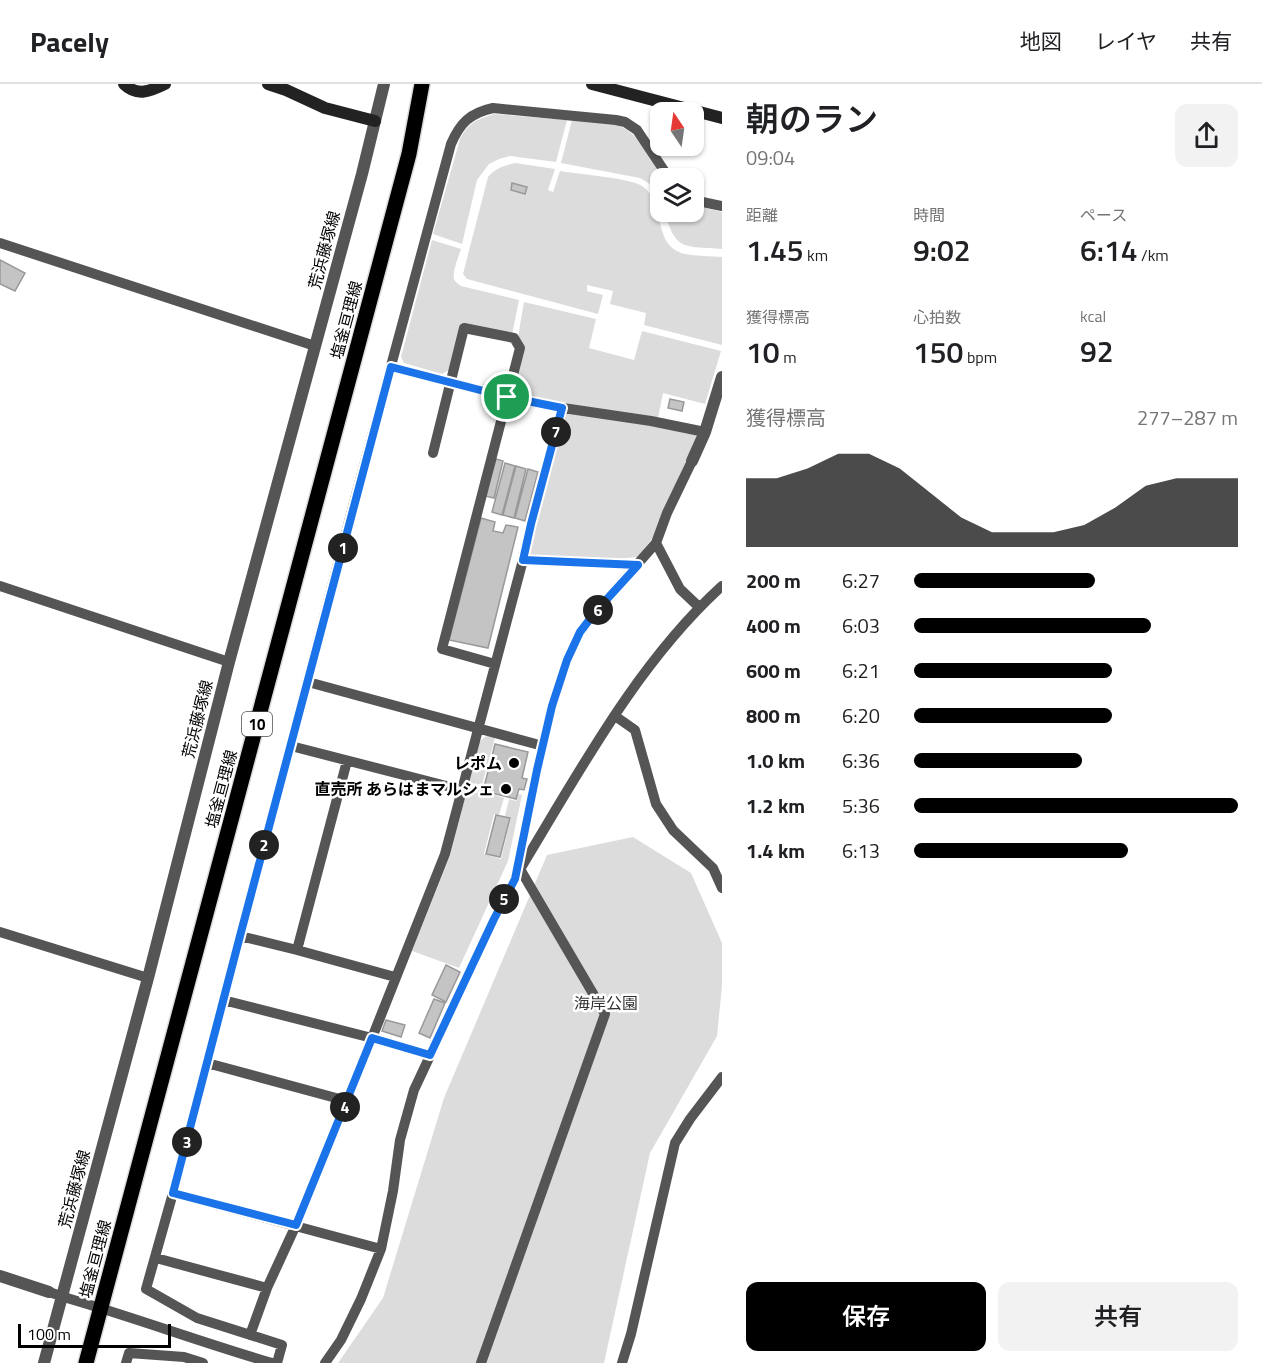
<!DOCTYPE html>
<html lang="ja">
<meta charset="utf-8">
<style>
body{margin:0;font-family:"Titillium Web","Noto Sans JP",sans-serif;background:#f2f2f2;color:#202124;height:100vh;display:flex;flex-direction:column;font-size:22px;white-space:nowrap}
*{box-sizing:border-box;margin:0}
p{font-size:20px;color:#757577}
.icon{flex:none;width:33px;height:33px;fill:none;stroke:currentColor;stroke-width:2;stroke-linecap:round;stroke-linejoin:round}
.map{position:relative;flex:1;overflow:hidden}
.details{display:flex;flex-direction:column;background:#fff;width:540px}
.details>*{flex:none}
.needle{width:39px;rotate:347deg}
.fabs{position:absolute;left:650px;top:18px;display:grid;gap:12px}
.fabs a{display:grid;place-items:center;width:54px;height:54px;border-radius:12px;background:#fff;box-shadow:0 2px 4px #0004;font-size:30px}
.scale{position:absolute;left:18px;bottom:15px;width:153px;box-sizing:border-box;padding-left:6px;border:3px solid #000;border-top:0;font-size:16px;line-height:21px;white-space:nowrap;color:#000;-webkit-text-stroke:4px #fff;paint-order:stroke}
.pin{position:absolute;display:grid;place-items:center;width:51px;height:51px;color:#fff;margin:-26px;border:3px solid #fff;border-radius:50%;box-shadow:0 2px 6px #0007}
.km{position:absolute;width:30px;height:30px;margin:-15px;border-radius:50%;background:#222;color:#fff;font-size:16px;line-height:30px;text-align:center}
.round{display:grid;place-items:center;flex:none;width:63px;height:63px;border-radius:12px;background:#f2f2f2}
.head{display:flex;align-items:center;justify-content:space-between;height:102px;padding:0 24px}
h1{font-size:33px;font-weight:600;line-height:45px}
.figures{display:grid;grid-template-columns:repeat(3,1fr);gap:9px;height:102px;padding:6px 24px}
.figures div{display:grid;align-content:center}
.figures b{font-size:30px;font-weight:600}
.figures small{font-size:16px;font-weight:400}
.figures p{font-size:16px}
.chart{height:168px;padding:12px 24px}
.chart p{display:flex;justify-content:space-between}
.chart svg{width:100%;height:108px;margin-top:6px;fill:#000;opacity:.7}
.button{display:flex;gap:12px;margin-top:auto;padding:12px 24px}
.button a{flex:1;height:69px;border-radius:12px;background:#000;color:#fff;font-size:24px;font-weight:600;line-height:69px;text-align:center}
.button a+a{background:#f2f2f2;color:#202124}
ul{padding:0 24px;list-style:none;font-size:20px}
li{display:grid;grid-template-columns:96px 72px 1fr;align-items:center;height:45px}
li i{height:15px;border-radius:8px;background:#000}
header{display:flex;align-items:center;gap:36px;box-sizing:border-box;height:84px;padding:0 30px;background:#fff;border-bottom:2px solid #e0e0e0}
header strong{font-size:28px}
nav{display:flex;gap:33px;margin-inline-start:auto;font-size:21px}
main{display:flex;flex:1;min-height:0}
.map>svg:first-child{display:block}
.green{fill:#dcdcdc}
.building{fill:#c4c4c4;stroke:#999;stroke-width:1.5}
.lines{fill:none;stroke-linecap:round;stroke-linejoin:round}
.primary-casing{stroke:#dbdbdb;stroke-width:18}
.minor{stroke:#555;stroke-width:10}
.tertiary{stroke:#555;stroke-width:12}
.secondary{stroke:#222;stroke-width:12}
.primary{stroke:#000;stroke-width:15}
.minor-bridge{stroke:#555;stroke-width:10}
.route-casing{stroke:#fff;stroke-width:12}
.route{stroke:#1a73e8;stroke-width:8}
.poi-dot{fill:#000;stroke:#fff;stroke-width:2}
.labels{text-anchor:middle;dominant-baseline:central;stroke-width:5;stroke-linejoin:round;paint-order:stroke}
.shield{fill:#fff;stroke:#4c4c4c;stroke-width:1.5}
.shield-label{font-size:15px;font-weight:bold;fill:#000}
.street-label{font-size:16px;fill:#000;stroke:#fff}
.poi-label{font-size:16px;font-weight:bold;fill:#000;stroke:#fff;text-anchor:end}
.park-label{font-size:16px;fill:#333;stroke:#fff}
</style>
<header>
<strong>Pacely</strong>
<nav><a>地図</a><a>レイヤ</a><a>共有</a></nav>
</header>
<main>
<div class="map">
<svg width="722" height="1279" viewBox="0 0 722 1279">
<rect width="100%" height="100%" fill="#fff"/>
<path class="green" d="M494,30l73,6 -11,42 -46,-6 -11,3 -10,5 -12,16 -15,64 -29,-10 27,-95c9,-17 16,-19 34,-25z
M572,36c14,1 29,1 42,4 25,7 36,34 48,54h-2v17l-7,-9 -13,-8 -79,-15z
M515,79l40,6 -7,21 5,2 7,-21c16,3 71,7 82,15 25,16 9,60 43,68 11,2 25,2 37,3v88l-78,-20 2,-12 -36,-9 3,-13 -26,-6v6l16,4 -5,19 -131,-35 -4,-5 25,-97c8,-9 15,-11 27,-14z
M693,121l29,7v37c-36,-3 -47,3 -57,-37h28z
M432,156l29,9c-2,6 -9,23 -7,30 1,3 4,5 7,7l58,14 -7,35 -51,-12 -12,47 -7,4 -38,-11 -3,-6z
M524,218l72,17 -7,29 45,12 8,-29 79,20 -16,53 -42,-11 -5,25 -32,-3 -109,-21 -4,-6 5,-51z
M568,328l126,21 3,3 -43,100 -16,21 -23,2 -84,-1 -5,-7 37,-135z
M487,652l8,2 -13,47 -5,-1 -1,3 -8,-2 11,-42 4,-5z
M467,706l10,3 1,-3 26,8 -5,17 -5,-1 -10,40 17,5 10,-41 -6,-2 4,-17 7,2 2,-7 4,1 -14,66 -49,107 -47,-17 38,-95z
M633,753l58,36 31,70v43l-5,50 -67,117 -46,210h-266l45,-65 61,-200 103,-243z"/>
<path class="building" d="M512,99l15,4 -2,7 -14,-4z
M0,176l25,13 -10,18 -15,-7z
M670,315l14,3 -2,9 -14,-3z
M496,375l7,2 -9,37 -9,-2z
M505,379l10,3 -13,49 -10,-3z
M516,382l10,3 -12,49 -11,-3z
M528,385l10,3 -13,49 -10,-3z
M481,434l14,4 -2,9 10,2 3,-8 12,2 -30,121 -39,-8z
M495,660l33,8 -6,26 5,1 -3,11 -5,-1 -3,10 -33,-8z
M496,731l14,3 -10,39 -14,-3z
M446,881l14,7 -14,30 -14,-7z
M434,915l11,4 -15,35 -11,-5z
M386,936l19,5 -4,12 -19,-6z"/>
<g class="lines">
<defs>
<path id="primary" d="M86,1279l323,-1209 13,-70"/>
</defs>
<use href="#primary" class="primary-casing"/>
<path class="minor" d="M693,116l29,6
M0,159l315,103
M391,283l116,30 56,11 88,13 54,11
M433,369l31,-125 50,10 6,10 -78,301 53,15
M656,459l24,46 19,18
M523,476l114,5
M0,502l229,76
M308,598l235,64
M615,632l20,14 21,74 17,26 40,38 9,20
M291,662l171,44
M519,787c59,-97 118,-208 203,-285
M0,848l148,46
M240,852l57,14 98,27
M297,866l50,-189
M223,916l149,38 58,17
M207,979l140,38
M173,1109l208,56
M156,1174l111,30
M67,1214c69,20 136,45 205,65
M250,1251l17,-47 29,-63 51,-124 98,-247 78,-294 8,-36 32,-116
M126,1279l3,-10 55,4 19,6
M277,1279l5,-18 -85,-27 -51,-29 27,-96 179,-683 99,-366c9,-21 19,-31 42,-36l123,12 9,2 12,8 32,48
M325,1279l16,-23 20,-41 20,-50 12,-58 7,-51 14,-50 80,-171 21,-40 22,-109 15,-64 15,-46 13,-28 17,-22 59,-67 11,-30 25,-52
M481,1279l124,-349 -85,-145
M622,1279l9,-29 44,-191 15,-24 32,-42"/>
<path class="tertiary" d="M692,377l13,-29 17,-55
M0,1192l49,16
M44,1279l104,-385 81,-316 133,-488 22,-90"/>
<path class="secondary" d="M124,0c13,13 27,7 41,0
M268,0l18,6 39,18 50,13
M592,0l130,34"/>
<use href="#primary" class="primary"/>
<path class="minor-bridge" d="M49,1208l18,6"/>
</g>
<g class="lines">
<defs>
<path id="route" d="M391,283l116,30 55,11 -31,116 -8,36 115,5 -41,45 -17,22 -13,28 -15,46 -15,64 -22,109 -21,40 -64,136 -58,-17 -76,187 -123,-32 67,-257z"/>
</defs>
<use href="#route" class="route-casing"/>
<use href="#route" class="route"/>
</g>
<g class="poi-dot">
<circle cx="514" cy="679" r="6"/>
<circle cx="506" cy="705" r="6"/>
</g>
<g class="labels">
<rect class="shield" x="242" y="628" width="30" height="24" rx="4.5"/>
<g class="shield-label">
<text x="257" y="640">10</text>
</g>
<g class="street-label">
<text transform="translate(324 166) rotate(-75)">荒浜藤塚線</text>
<text transform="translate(346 236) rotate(-75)">塩釜亘理線</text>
<text transform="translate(197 635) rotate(-76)">荒浜藤塚線</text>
<text transform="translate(221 705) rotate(-75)">塩釜亘理線</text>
<text transform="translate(74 1105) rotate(-75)">荒浜藤塚線</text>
<text transform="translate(95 1175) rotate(-75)">塩釜亘理線</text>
</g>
<g class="poi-label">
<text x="502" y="679">レポム</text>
<text x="494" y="705">直売所 あらはまマルシェ</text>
</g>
<g class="park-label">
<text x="606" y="919">海岸公園</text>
</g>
</g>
</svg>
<div class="fabs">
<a><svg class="needle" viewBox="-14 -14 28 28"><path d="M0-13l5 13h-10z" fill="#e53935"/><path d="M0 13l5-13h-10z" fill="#757577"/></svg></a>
<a><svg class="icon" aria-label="layers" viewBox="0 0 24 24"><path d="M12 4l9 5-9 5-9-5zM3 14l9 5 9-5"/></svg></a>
</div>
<div class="scale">100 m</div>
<div class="pin" style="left:507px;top:313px;background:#1e9e55"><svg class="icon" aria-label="arrive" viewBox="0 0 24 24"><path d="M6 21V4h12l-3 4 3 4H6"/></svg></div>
<b class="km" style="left:343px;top:464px">1</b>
<b class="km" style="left:264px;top:761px">2</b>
<b class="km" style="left:187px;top:1058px">3</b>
<b class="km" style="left:345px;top:1023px">4</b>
<b class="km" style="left:504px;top:815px">5</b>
<b class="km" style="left:598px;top:526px">6</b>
<b class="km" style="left:556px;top:348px">7</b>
</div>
<section class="details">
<div class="head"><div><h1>朝のラン</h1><p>09:04</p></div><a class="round"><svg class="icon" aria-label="share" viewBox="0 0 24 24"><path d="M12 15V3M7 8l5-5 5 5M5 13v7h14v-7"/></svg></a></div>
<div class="figures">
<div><p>距離</p><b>1.45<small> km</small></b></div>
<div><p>時間</p><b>9:02</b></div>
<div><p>ペース</p><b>6:14<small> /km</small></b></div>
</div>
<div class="figures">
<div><p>獲得標高</p><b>10<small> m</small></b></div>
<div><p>心拍数</p><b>150<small> bpm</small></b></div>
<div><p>kcal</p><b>92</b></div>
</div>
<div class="chart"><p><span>獲得標高</span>277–287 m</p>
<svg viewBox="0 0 160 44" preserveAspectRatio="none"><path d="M0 44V16L10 16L20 12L30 6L40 6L50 12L60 22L70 32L80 38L90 38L100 38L110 35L120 28L130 19L140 16L150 16L160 16V44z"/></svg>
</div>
<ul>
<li><b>200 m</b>6:27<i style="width:56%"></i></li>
<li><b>400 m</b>6:03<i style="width:73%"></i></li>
<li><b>600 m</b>6:21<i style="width:61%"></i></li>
<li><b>800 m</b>6:20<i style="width:61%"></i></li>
<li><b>1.0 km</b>6:36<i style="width:52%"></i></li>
<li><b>1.2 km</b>5:36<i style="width:100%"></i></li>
<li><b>1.4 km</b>6:13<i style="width:66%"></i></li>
</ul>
<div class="button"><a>保存</a><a>共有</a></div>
</section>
</main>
